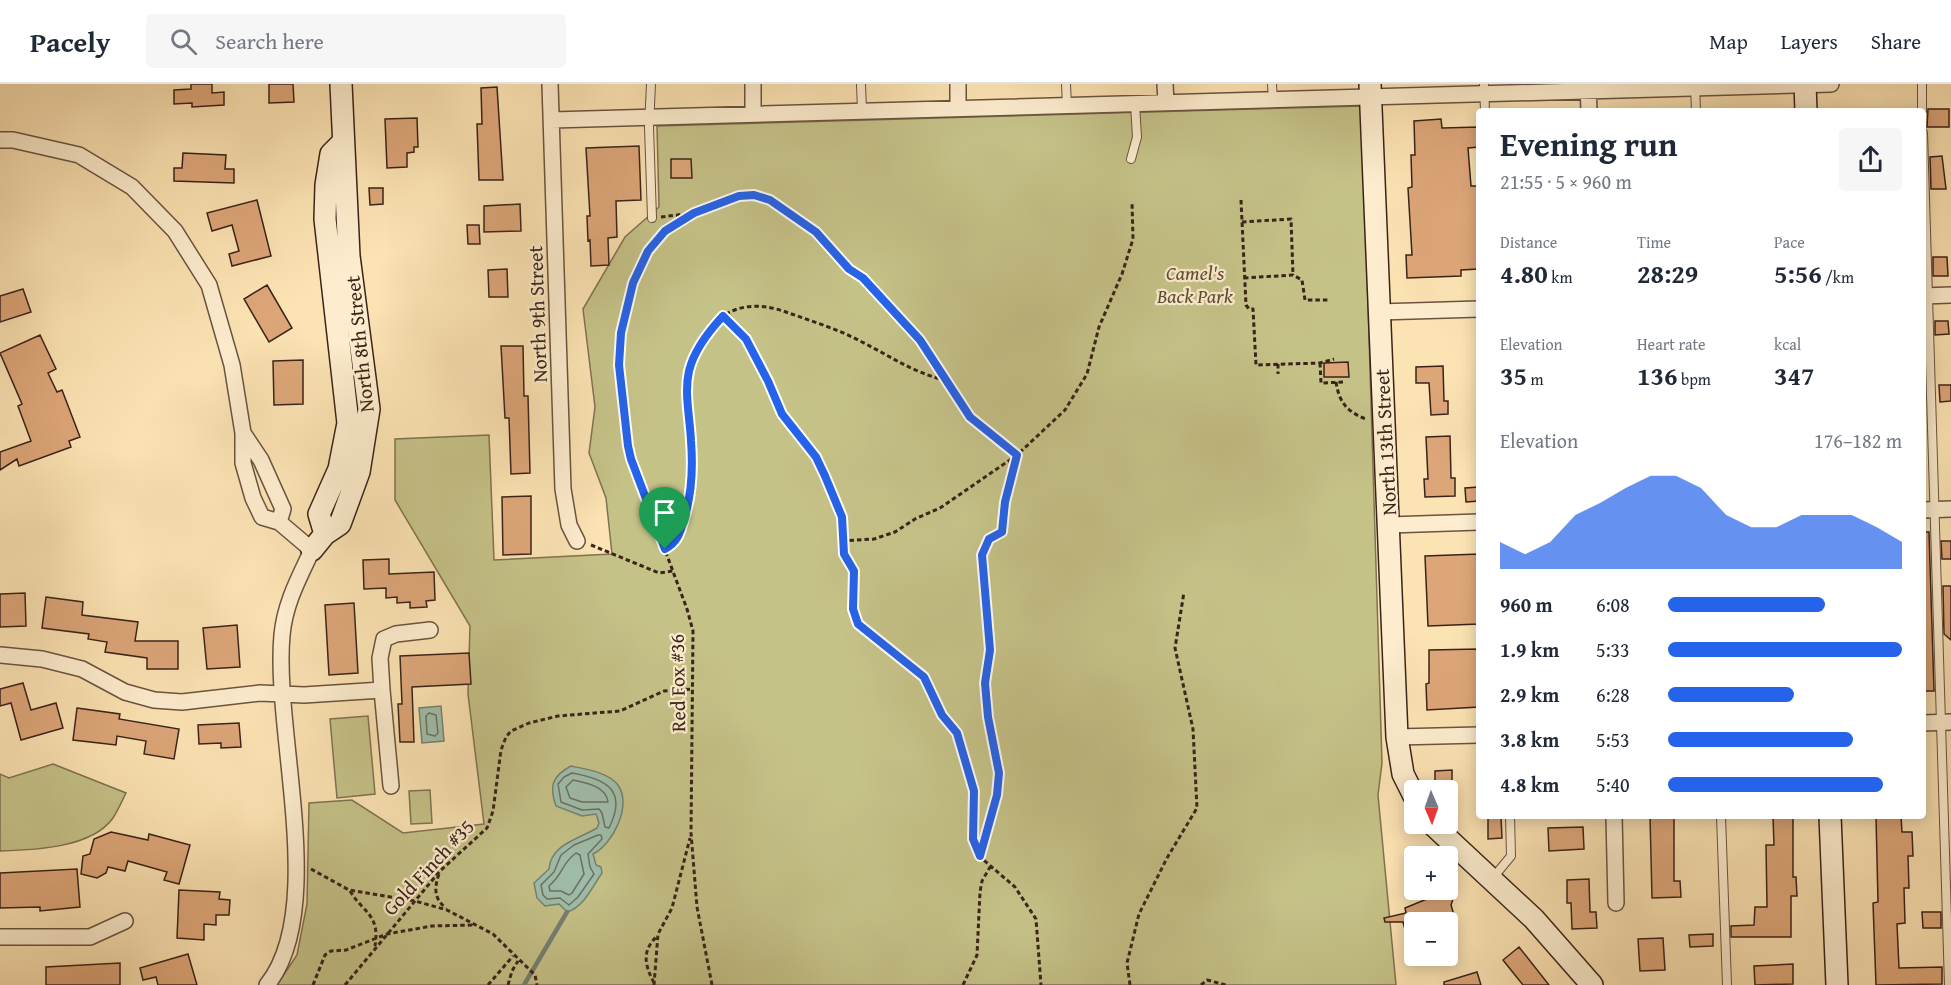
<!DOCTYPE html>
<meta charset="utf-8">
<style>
body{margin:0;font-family:"Gentium Book Plus",serif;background:#f6f6f7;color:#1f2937;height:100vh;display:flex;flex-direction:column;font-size:22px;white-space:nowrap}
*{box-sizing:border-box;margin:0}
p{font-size:20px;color:#747a83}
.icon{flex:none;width:33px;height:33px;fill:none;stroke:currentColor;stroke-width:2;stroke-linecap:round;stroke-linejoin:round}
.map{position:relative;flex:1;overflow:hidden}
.drawer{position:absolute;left:1476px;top:24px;width:450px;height:711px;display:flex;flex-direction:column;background:#fff;border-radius:6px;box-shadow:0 3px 15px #0003}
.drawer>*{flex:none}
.needle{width:39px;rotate:178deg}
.tools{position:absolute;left:1404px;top:696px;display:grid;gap:12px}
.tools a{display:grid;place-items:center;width:54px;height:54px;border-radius:6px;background:#fff;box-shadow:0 3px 15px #0003;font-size:30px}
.pin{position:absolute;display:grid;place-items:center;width:51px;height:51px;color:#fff;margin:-62px -26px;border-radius:50% 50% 50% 0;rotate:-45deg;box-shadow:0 0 6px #0007}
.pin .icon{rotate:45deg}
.round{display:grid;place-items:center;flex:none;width:63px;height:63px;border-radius:6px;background:#f6f6f7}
.summary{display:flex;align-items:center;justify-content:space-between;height:102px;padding:0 24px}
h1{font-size:33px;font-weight:700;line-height:45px}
.stats{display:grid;grid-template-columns:repeat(3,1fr);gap:9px;height:102px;padding:6px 24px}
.stats div{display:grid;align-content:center}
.stats b{font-size:26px;font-weight:700}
.stats small{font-size:16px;font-weight:400}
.stats p{font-size:16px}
.chart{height:168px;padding:12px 24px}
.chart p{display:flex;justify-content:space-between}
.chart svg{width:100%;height:108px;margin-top:6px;fill:#2563eb;opacity:.7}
ul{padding:0 24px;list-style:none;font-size:20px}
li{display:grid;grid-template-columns:96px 72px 1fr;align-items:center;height:45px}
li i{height:15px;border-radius:8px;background:#2563eb}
header{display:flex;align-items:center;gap:36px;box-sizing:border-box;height:84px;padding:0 30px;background:#fff;border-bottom:2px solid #e0e1e3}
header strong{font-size:28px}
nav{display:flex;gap:33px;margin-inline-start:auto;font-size:21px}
.search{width:420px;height:54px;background:#f6f6f7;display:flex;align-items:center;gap:15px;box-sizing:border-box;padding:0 21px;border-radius:6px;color:#747a83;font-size:22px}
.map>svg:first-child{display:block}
.green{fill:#c5c288;stroke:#807250;stroke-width:1.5}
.water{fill:#9fbeab;stroke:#778071;stroke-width:1.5}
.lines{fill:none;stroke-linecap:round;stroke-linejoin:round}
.shore{stroke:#6c7062;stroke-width:1.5}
.stream{stroke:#778071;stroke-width:4.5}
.building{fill:#dda679;stroke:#3a2319;stroke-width:1.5}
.lane-casing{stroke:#6a5340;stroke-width:10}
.street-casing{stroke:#6a5340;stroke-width:18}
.secondary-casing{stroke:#3a2319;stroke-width:24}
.path{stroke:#3a2319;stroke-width:3;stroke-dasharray:4.5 3;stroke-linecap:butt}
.lane{stroke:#fdedce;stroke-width:8}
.street{stroke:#fdedce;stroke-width:15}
.secondary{stroke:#fdedce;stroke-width:21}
.route-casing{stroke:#fff;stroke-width:12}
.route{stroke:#2563eb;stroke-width:8}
.labels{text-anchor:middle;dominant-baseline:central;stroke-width:4.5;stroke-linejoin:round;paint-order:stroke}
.park-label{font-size:20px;font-style:italic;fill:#5d4b35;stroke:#fdedce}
.street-label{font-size:20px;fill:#3a2319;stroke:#fdedce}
</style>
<header>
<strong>Pacely</strong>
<div class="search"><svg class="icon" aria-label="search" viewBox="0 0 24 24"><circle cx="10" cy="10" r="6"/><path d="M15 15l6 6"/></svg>Search here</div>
<nav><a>Map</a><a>Layers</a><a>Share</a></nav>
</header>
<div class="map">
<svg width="1951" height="901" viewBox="0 0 1951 901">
<rect width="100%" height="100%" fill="#fce3b3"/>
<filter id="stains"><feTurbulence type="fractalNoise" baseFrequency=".00333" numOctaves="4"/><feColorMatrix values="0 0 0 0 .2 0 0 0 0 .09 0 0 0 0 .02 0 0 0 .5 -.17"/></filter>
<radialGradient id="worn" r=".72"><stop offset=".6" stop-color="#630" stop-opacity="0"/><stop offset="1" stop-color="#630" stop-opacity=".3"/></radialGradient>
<path class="green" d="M1362,22l20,657 -4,32 18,190h-1119l20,-30 10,-51 2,-101 43,-3 51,33 81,-9 -16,-130 2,-68 -75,-126v-61l94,-4 5,125 118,-6 -6,-56 -17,-45 6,-46 -12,-98 42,-72 34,-30 -2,-81z
M368,632l7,78 -38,4 -7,-79z
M53,680l73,29c-4,8 -8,17 -13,25 -21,30 -79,32 -113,33v-77l9,4z
M430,706l2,33 -21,1 -2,-33z"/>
<path class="water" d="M441,622l3,35 -22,2 -3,-35z
M571,682c14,3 37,6 47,19 14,21 -5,59 -25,69l3,11 5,2 1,6c-10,14 -18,34 -35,39l-8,-8 -14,2 -8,-8 -3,-15 15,-14c2,-25 30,-30 48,-41l2,-5 -3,-9 -14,2 -26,-10c-7,-20 -4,-30 15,-40z"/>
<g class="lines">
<path class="shore" d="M429,629l7,2 2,18 -3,3 -8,-2 -1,-18z
M572,689c34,6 56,17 37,55l-4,-1 -3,-14 -3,-4 -17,1 -21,-8 -3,-18 6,-7z
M573,696c13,3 33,6 35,22h-26l-12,-4 -4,-11z
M598,751h3l1,4 -14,15 2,13 4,7 -16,23 -9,8 -9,-7 -13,1 -4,-4 -2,-10 13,-13 7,-17 13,-10z
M576,769l4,2 4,19 -12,19 -3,2 -8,-4h-11l-1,-5c15,-13 12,-22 27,-33z"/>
<path class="stream" d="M524,901l43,-73"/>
</g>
<path class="building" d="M191,0h21v9l12,-1v13l-32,2v-4l-18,1v-14l17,-1z
M269,0h24l1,18 -25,1z
M497,3l6,93h-24l-2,-56h5l-1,-36z
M1928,25h21v18h-22z
M417,34l1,29h-4v5l-7,1v14l-20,1 -2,-49z
M1441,35l1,9 37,-1v20l-11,1 3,38h8l-1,83 -17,1v6l-54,2 -1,-23h6l-4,-67 4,-1 -1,-32h4l-1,-34z
M639,62l2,54 -25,1 1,36 -9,1 1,27 -18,1 -1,-26 -2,1 -1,-25h3l-4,-68z
M183,69l43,2 -1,14h9v14l-60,-2v-13h8z
M1942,72l4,33h-15l-1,-32z
M671,75h20l1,19h-21z
M369,104h14v16l-13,1z
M257,116l14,56 -39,10 -3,-12 10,-3 -7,-26 -20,6 -5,-18z
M520,120l1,27 -37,1v-26z
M467,141h12l1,19h-12z
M1933,173h14l1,19h-15z
M507,185l1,28h-19l-1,-27z
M267,201l25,43 -23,14 -25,-43z
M23,205l8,23 -31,10v-26z
M1935,237h13l1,13 -14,1z
M40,251l16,34 -8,4 9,19 5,-2 18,47 -11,4 2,6 -52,19 -2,-7 -17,11v-18l31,-11 -13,-35 4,-2 -22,-51z
M501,262h22l1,50h4l2,77 -19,1 -2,-56h-4z
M303,276v44l-29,1 -1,-44z
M1348,278l1,15h-25v-14z
M1443,282l1,35h4v13l-17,1 -2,-32h-13v-16z
M1939,301h12v16l-11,1z
M1450,352l1,42h4v18l-30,1 -1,-18h4l-2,-42z
M1479,403v14l-13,1 -1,-14z
M531,412v58l-28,1 -1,-58z
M1923,448h6l5,159h-11z
M1941,457h10v18h-9z
M1479,470v70l-51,2 -3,-70z
M389,475v15l45,-2 1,28 -9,1 1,6 -17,1v-6l-13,1v-6l-11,1v-10l-22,1 -1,-29z
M1943,502h8v54l-7,-6z
M25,509l1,33 -26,1v-33z
M46,513l37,5 -1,13 56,7 -3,19h43v28h-31v-11l-42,-6 2,-10 -19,-3 1,-5 -47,-6z
M354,519l4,70 -29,2 -4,-70z
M237,541l3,42 -33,2 -4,-41z
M1479,565v58l-52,3 -1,-26 3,-1v-33z
M469,569l2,31 -59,3 2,55h-14l-2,-38h4l-2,-48z
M23,599l8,27 25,-7 7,25 -42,12 -10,-37 -11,3v-17z
M77,624l43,6 -1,5 60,10 -5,30 -30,-5 2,-13 -29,-5 -1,9 -43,-5z
M239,639l2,24 -20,1v-5l-22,1 -1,-19z
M1452,686v14l-17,1v-14z
M1650,732h24v65h6l1,16 -29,1z
M1773,732h20v61h3l1,19h-6v41h-60v-11l23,-1 1,-18h12l-1,-62h8z
M1876,732h25l1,16h10l1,24h-5l1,32h-5l1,35 -8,1 2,44 43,-1v17l-66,1 -3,-82 5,-1z
M1488,734h13l1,20 -14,1z
M1583,743l1,22 -35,2 -1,-23z
M111,748l37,8 1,-6 41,11 -11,39 -15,-4 3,-8 -39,-11 -3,10 -17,-4 -2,6 -9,5 -16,-4 2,-18 7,-2 4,-15z
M77,785l3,38 -40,4v-4l-40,1v-35z
M1589,795l1,33h6l1,16 -25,1 -1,-26h-4v-23z
M179,806l41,2 -1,7 11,1 -1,15h-13v10l-12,-1v16l-27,-2z
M1430,806h26l-5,15 5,17h-42v29l-3,1 -8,-30h-18l-1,-4 22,-5 -1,-5 22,-9z
M1922,828h19v16h-18z
M1713,850v12l-23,1 -1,-12z
M1663,854l2,32 -25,1 -2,-32z
M1519,863l30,38h-26l-20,-25z
M188,870l9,31h-39l-2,-8 -13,3 -3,-12z
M120,879v22h-74v-18z
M1793,880v20l-38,1 -1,-19z
M1477,888l4,13h-37v-3z"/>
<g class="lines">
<defs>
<path id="lane" d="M651,0l-2,43 3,91
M861,0l1,27
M1066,0l1,22
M1272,0l1,16
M1484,0l1,27
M1922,0v27
M1695,2l1,25
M1923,49l26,852
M1131,75l6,-22 -2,-33
M1721,732l6,169
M1492,795l19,-23 -1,-40"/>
<path id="street" d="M550,0l13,405 6,36 8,16
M753,0v30
M958,0v25
M1165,0l1,19
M1588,0l1,27
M552,36l1279,-36
M0,56h13l66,15 53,32 43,44 34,54 23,80 11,68v30l10,35 9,19 17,5 4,-13 -22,-49 -18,-27
M1923,212l28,-1
M1379,228l100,-3
M1923,426l28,-1
M1389,441l90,-3
M0,571l42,4 40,10 43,23 29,8 28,2 78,-9 44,2 78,-5 -2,-32 4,-19 12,-5 34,-4
M382,606l9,96
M1923,639l28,-1
M1397,653l82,-2
M1614,732l2,87
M0,853h90l35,-16
M267,901c61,-76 6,-254 15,-350 3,-32 17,-57 30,-85l-33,-28"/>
<path id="secondary" d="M1370,0l27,653 6,37 11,22
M1805,0l1,27
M325,450l-6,-20 20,-45 9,-46 -23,-204 1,-34 5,-31 12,-12
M312,466l13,-16 15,-10 19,-52 10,-63 -20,-153 -8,-172
M1830,732l7,169
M1432,740l102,95 58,66"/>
</defs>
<use href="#lane" class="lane-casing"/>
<use href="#street" class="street-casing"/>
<use href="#secondary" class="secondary-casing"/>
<path class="path" d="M1241,116l5,105 3,4h4l3,56 64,-2 14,-4
M661,133l32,-4
M1242,138l49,-3 2,56
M1244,194l49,-3 9,5 3,20h24
M723,232l23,23 22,42 8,22 40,54 9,19 17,41 2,37 10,17 -1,38 5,15 51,39 15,14 18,38 15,18 17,58 -1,48 6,17 36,31 21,32 5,66
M1320,279l1,20 25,-1
M1278,280v10
M1336,298c3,20 11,30 30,37
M842,457l32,-2 21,-7 20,-13 25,-11 77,-53 48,-45 22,-36 12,-47 23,-53 11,-35 -1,-37
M591,461l68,28 14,-2
M665,465c46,-24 15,-137 24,-178 3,-16 16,-34 26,-47 18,-21 46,-21 71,-12 25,9 52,17 76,30 30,15 48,29 82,38
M311,785l38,21 66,11 32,9 46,24 42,41 2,10
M439,790c-5,14 -5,25 7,34
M350,807c14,23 30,23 25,55
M654,899c-9,-18 -13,-31 3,-47
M313,901l12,-30 6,-4 15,-1 41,-16 45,-8 44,-1
M345,901l95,-114 47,-43 6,-17 8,-61 5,-13 5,-6 18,-8 29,-7 62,-5 44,-20 29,-2
M488,901l25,-29
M508,901l4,-14 6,-10
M654,901l4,-51 14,-26 18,-70
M712,901l-15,-78 -6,-74 2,-202 -6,-22 -56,-150 -12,-94 2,-32 12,-50 15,-32 17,-20 30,-18 44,-17 15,-1 16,5 46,32 33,37 14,9 57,62 50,77 47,38 -12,47 -3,30 -13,7 -7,16 8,95 -5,33 4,34 10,56 -2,22 -18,61
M963,901l14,-30 3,-63 2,-11 8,-14
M1130,901l-3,-22 12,-49 28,-56 30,-50 -4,-79 -18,-81 9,-56
M1201,901l6,-5 19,5"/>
<use href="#lane" class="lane"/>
<use href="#street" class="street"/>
<use href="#secondary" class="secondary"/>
</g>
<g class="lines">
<defs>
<path id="route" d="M754,111l16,5 46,32 33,37 14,9 57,62 50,77 47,38 -12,47 -3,30 -13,7 -7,16 8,95 -5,33 3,34 11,56 -2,22 -17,61 -7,-17 1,-48 -17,-58 -15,-18 -18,-38 -66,-53 -5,-15 1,-38 -10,-17 -2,-37 -17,-41 -9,-19 -34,-43 -14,-33 -22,-42 -23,-23c-14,15 -29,34 -34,55 -5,22 1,47 2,70 2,26 1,53 -7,78 -4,14 -6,23 -19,30l-34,-90 -3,-13 -9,-81 2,-32 12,-50 15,-32 17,-20 29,-18 45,-17z"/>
</defs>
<use href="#route" class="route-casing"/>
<use href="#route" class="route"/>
</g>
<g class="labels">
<g class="park-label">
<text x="1195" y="188">Camel's<tspan x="1195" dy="23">Back Park</tspan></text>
</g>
<g class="street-label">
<text transform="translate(537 230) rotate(-92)">North 9th Street</text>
<text transform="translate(359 260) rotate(-96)">North 8th Street</text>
<text transform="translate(1385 358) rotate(-93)">North 13th Street</text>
<text transform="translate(677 599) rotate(-91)">Red Fox #36</text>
<text transform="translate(428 783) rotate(-47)">Gold Finch #35</text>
</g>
</g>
<rect width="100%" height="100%" filter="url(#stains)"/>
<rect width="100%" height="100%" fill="url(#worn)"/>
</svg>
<div class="tools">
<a><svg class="needle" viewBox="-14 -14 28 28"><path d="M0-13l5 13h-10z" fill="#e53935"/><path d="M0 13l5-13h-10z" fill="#747a83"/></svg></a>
<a>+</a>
<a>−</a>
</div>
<div class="pin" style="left:665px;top:465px;background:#1e9e55"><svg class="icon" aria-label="arrive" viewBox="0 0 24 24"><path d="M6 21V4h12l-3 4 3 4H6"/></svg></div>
<section class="drawer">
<div class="summary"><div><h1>Evening run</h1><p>21:55 · 5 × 960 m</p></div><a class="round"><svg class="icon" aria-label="share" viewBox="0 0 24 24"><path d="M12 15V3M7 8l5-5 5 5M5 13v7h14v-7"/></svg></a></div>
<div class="stats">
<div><p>Distance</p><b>4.80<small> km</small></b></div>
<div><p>Time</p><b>28:29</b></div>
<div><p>Pace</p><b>5:56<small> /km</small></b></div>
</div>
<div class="stats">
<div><p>Elevation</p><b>35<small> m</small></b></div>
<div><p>Heart rate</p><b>136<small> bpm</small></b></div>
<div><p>kcal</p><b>347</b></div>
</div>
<div class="chart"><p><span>Elevation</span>176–182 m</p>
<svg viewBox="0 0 160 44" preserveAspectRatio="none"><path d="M0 44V33L10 38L20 33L30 22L40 17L50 11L60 6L70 6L80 11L90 22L100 27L110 27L120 22L130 22L140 22L150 27L160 33V44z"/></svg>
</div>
<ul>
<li><b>960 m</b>6:08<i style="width:67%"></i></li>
<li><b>1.9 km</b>5:33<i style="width:100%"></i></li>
<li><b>2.9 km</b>6:28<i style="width:54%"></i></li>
<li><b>3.8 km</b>5:53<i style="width:79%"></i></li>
<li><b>4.8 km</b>5:40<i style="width:92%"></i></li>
</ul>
</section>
</div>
